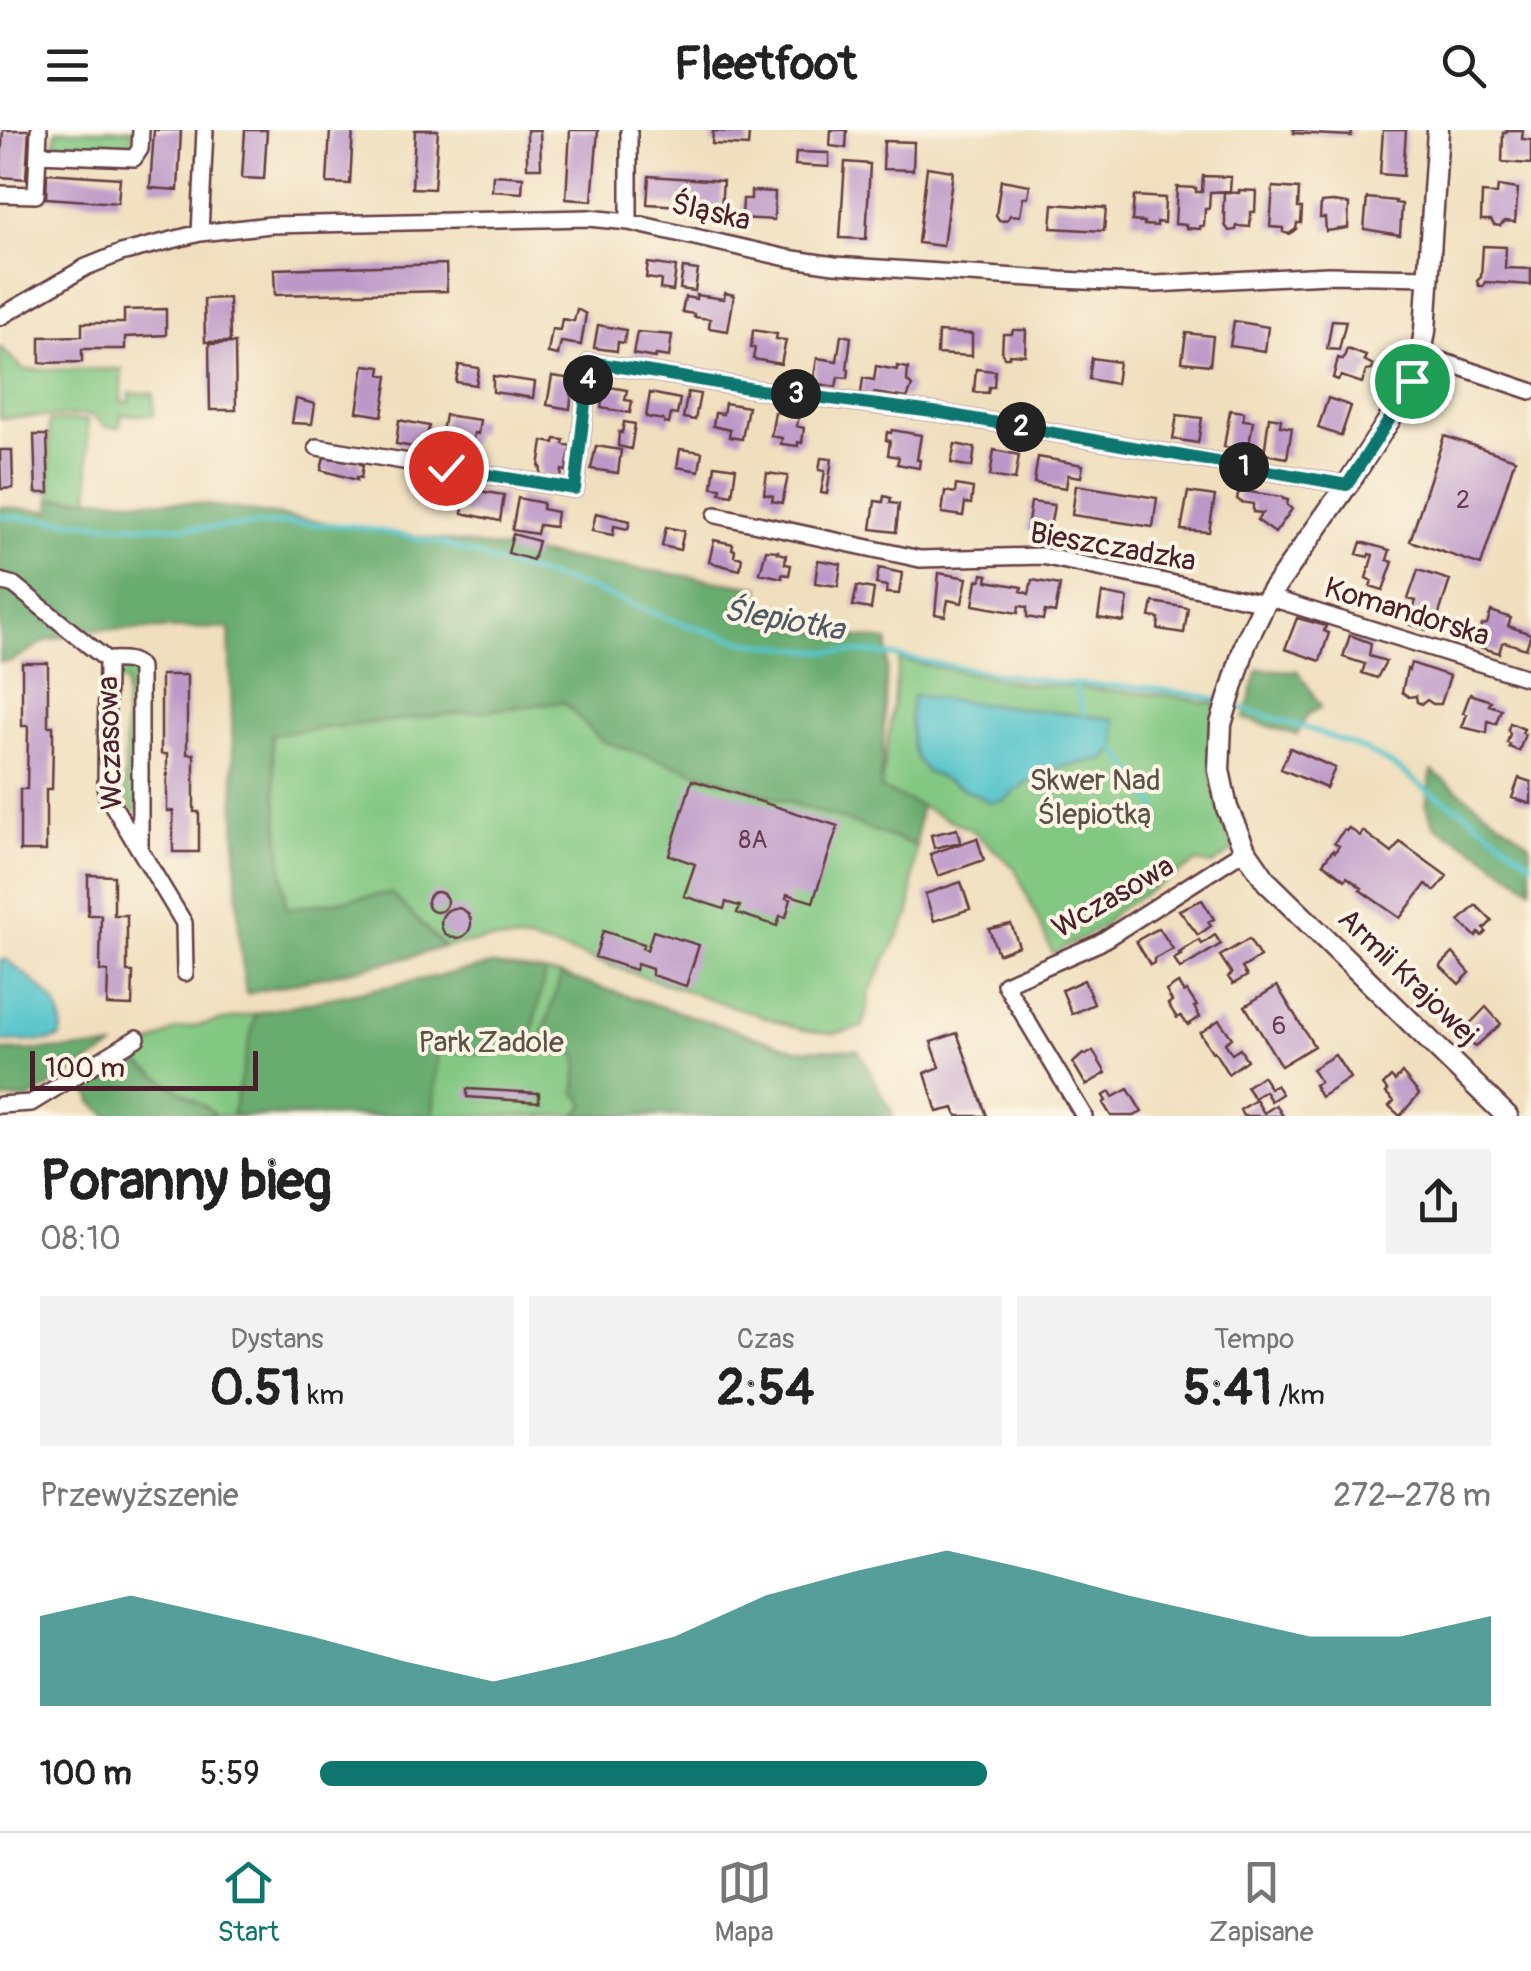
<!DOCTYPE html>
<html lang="pl">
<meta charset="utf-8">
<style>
body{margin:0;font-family:Pangolin,sans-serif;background:#f2f2f2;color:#222;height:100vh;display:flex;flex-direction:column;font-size:38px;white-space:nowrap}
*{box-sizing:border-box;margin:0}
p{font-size:32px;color:#767676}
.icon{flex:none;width:55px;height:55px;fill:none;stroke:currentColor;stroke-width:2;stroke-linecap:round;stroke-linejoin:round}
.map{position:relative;height:986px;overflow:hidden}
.panel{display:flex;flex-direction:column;background:#fff;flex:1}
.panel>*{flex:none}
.scale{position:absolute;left:30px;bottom:25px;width:228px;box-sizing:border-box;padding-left:10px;border:5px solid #4a1f2b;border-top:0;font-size:28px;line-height:35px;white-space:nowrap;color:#4a1f2b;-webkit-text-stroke:8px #fcf5e5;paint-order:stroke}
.pin{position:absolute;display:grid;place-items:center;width:85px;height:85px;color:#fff;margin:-42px;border:5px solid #fff;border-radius:50%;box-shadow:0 2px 10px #0007}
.km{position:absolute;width:50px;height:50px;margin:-25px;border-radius:50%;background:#222;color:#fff;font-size:28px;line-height:50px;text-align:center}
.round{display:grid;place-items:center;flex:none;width:105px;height:105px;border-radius:0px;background:#f2f2f2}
.overview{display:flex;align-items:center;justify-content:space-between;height:170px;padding:0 40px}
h1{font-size:55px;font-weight:700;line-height:75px}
.metrics{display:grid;grid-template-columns:repeat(3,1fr);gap:15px;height:170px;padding:10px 40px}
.metrics div{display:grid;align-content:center;border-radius:0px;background:#f2f2f2;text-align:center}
.metrics b{font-size:50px;font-weight:700}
.metrics small{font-size:28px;font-weight:400}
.metrics p{font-size:28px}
.chart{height:280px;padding:20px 40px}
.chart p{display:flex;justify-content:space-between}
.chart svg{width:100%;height:180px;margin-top:10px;fill:#0f766e;opacity:.7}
ul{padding:0 40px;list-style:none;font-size:32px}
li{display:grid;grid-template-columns:160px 120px 1fr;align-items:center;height:75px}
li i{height:25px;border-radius:12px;background:#0f766e}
header{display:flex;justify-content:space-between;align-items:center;height:130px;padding:0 40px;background:#fff;font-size:45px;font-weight:700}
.dock{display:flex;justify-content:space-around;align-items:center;height:140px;border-top:2px solid #e0e0e0;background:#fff;font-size:28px;color:#767676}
.dock a{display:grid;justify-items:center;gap:5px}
.dock .selected{color:#0f766e}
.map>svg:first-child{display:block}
.green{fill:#82c782;stroke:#667356;stroke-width:2.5}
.forest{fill:#69ac70;stroke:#5a664e;stroke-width:2.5}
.water{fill:#57c5cb;stroke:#50727b;stroke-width:2.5}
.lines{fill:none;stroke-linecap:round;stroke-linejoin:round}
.stream{stroke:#57c5cb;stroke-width:5}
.building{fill:#bc98c8}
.minor-casing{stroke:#633c41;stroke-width:20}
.tertiary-casing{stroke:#633c41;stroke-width:25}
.minor{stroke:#fff;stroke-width:15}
.tertiary{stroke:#fff;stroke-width:20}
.route-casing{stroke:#fff;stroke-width:20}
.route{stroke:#0f766e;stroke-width:12}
.labels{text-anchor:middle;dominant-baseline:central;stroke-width:8;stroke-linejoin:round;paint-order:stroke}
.number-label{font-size:25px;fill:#663d52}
.street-label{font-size:30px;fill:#4a1f2b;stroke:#fcf5e5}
.park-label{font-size:30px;fill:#5b5145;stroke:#fcf5e5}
.water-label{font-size:32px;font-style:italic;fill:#4f5963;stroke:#fcf5e5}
</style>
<header><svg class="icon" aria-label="menu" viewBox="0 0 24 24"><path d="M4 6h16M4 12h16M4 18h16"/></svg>Fleetfoot<svg class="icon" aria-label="search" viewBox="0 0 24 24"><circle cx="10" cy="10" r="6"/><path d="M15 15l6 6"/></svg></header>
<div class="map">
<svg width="1531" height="986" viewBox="0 0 1531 986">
<rect width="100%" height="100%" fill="#fcf5e5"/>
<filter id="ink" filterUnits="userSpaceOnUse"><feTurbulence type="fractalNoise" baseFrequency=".01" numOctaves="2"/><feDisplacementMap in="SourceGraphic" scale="20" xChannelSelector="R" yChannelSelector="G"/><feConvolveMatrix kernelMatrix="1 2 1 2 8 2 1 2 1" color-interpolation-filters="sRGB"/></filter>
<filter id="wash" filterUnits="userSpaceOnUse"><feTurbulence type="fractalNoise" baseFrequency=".0048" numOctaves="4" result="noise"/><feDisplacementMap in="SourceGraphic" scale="40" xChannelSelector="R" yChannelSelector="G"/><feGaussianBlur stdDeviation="2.25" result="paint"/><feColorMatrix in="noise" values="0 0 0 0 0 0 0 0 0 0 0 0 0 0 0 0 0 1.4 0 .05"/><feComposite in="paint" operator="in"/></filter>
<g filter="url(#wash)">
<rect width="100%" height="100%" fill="#f0dfbe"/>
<path class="green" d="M56,0h76l-2,19 -1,2 -71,-3 -3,-3z
M0,217l24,23 98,-1 -1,33h9v-9h23l1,22h-33l-1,12h-14l-14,-12 -92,3z
M87,290l3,78 -39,1 -2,-78z
M899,530l123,23 145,12 49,9c-14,52 -2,98 18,146l-22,15 -15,-3 -81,49 -14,16 -49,27 -38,-86 -43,-38 -91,-41z
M121,537l11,1 5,5v138h-5l-7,-20 1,-109 -10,-1 -2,-5 3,-6z
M563,572l39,39 248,81 66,24 -6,67 -40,78 -7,36 -30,7 -30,-4 -227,-76 -47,-13 -42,-1 -43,7 -53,-54 -105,16 -16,-175z
M493,835l68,10 234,74 63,1 36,66h-786l-15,-13 -8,-20 90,-53z"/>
<path class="forest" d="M90,368l104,5 566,84 -4,36 132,18 -7,148 39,17 -4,40 -66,-24 -248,-81 -39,-39 -292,32 15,175 105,-16 53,54 -34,10 -164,37 -7,-57 -10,-309 -137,2 -44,10 -36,21 -12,1v-155l50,4 1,-12z
M1258,539l40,2 23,36 -14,8 -10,20 -53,-16z
M1432,641l97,72 2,45 -51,-36 -45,-26 -9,-20z
M493,835l52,7 -14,68 -7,-1 -1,-3 -31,-2 -2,20 -52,-4 -5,66h-201l24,-103z
M561,845l234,74 63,1 36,66h-320l12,-11 -10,-13 2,-36 -29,-15h-8z
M113,918l-84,51h-29v-48z
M129,927l84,55 1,4h-106l-15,-13 -8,-20z"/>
<path class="water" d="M913,566l201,23 3,30 -12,10 -44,8 -33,14 -24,19 -13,2 -65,-31 -9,-11 -5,-14 -2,-29z
M0,830h7c21,18 65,44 53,77l-10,4 -50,1z"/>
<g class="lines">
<path class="stream" d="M0,386l121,9 86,3 84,-5 62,3 89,17 52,19 94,26 92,35 65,19 73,9 58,2 118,20 67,10 88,5 53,8 18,5
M1075,555l9,30
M1231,575l75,23 59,22 36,20 23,18 44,26 63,48
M1117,619l41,61"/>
</g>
<g id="blocks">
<path class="building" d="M3,0h26l-3,49 -26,-2z
M154,0h27l-3,60 -28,-2z
M245,0h22l-3,49 -22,-1z
M330,0h23l-3,54 -23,-1z
M415,0h23l-4,59 -22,-1z
M527,0h13l1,38h-14z
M570,0h28l-6,71 -26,-2z
M831,0h16l-1,18 -16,-2z
M1293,0h60l-2,6 -58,-3z
M1383,0h23l-3,46 -23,-2z
M1506,0h17l-1,9 9,1v24l-29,-2 1,-29h3z
M713,1l36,2 -1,13 -36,-2z
M884,11l30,1 -1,28 -30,-1z
M796,22l33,1v14l-34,-2z
M845,32l25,2 -4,75 -26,-1z
M927,37l26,4 -10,75 -25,-3z
M47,43l73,5 -2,25 -72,-5z
M493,45l30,2 -1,16 -30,-2z
M649,46l74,5 -2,27 -74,-4z
M1203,46l28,1 -1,14 -20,1 -1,17h-4l-1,17h-4v3l-14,-1v-3l-11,-1 2,-37 19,1v4h6z
M1001,50l29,5 -2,12h-5l-3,19 -10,-1 -2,4 -5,2 -4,-1 -3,-5z
M1498,56l20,3 -3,33 -10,-1 -5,5 -6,-1 -3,-5h-10l1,-27 15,1z
M1273,57l26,2 -1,19h4l-1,15h-4l-1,6 -7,5 -6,-2v-4l-13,-1z
M1239,60l17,1 -1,21h-4l-1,15 -13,-1 -1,4 -7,1 -4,-6v-11l-2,-1 1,-21 15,1z
M751,61l24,1 -1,28 -32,-2 1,-19h8z
M1134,66l31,2 -1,25 -7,-1v4l-13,-1v-3l-12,-1z
M1367,68l29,3 -1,2 7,1 -2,31 -36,-6z
M1333,72l16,2 -1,24 -22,3 -1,-13h-5l1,-15z
M1053,74l53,4 -2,23 -53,-3z
M1483,116l23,1 -1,21 26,1v16l-46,-3 -2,4h-4l-2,-5 4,-4z
M648,133l28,4 -3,24 -13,-2 1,-9 -15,-2z
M446,134l1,27 -172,4 -1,-26z
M683,138l15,2 -3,21 -15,-2z
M725,163l9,2 -6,36 -19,-3 1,-9 -16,-2v-3l-12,-2 3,-15 11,2v-4l28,4z
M229,168l1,44h-25l-1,-43z
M166,179v26l-41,2v12h-43v13l-42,1v-26l42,-1v-13h42v-13z
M577,179l9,5 -5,31 -20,-3 -3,13 -10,-2 4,-24 8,1 2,-11 12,2z
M1332,190l14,1 -7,29 -12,-1z
M1234,191l34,6 -3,24 -35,-5z
M598,195l28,5 -2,13 -6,-1 -1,9 -23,-3z
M753,200l24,4 -1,5 10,1 -5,24 -28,-5 2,-11h-4z
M1013,200h13l-1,25 -16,-1v3h-5l-2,-4 1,-19h9z
M637,202l35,3 -3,22 -13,-2 -1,3 -22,-4z
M938,202l34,2v22l-35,-2z
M1186,203l27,3 -3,29 -28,-3z
M841,205l10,2 -4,32 2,1 -1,8 -10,-1 -2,10 -23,-4 4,-25 20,3z
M235,213l1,67h-26l-1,-66z
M1347,219l19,7 -2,4 9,5 -1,5 -6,1 -4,12 -21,-7 -3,4 -5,-2 5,-20 5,2z
M1092,228l27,4 -3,22 -27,-5z
M364,235l17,2 -1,7 8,2 -6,40 -25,-4z
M459,235l20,3 -3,17 -20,-3z
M876,236l21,4v-4l11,2 -1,13 5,5 -5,12 -33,-5 -1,10 -13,-2 3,-23 11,2z
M976,239l19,2 -1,16h-5l-1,6 -14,-1z
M493,246l42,6 -2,16 -40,-6z
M552,246l21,3 -3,30 -23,-4z
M604,256l23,4 -2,10 7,1 -2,12 -29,-5z
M688,262l12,2 -5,26 -12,-2z
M650,263l30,6 -3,16 -6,-1 -2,10 -5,-1v-3l-18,-3z
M1328,268l23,8 -10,30 -23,-8z
M296,269l19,5 -3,20 -20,-1z
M725,273l23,4 -6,32 -13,-2 1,-7 -17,-4 2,-13 8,1z
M783,280l16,5 -2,11 7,2 -2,15 -4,-1v4l-17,-2 1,-6 -11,-2 4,-24 8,1z
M1230,280l14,2 -1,8 10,1 -5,30 -24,-4z
M445,285l35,5 -2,14 -4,-1 -2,11 -31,-6z
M1177,285l25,3 -4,25 -25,-4z
M1269,287l12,2 -1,7 12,2 -5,30 -23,-4z
M399,290l30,6 -4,23 -29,-5z
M624,292l11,2 -4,25 -13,-3 1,-14 3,1z
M892,300l29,5 -4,25h3l-1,8 -22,-4 2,-7 -11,-2 2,-14 -4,-1 1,-8 4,1z
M34,305h13l2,58h-13z
M1444,306l71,23 -34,106 -71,-24z
M555,309l9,1 -1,4 8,2 -5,25 -4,-1 -1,8 -21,-3 1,-8h-2l4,-26 11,2z
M955,314l20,4 -3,19 -21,-4z
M596,316l25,4 -3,23 -27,-4z
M680,319l22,3 -3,19 -22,-4z
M0,320h12l1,38 -12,1z
M994,320l25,5 -4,25 -25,-4z
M324,327l30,5 1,-4 6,1 -1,5 3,1 -2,13 -4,-1v3l-36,-10z
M1038,327l45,8 -2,12 -13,-2 -2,13 -32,-5z
M821,328l11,1 -5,35 -6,-1 4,-22 -6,-1z
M715,335l21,3 -4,27 -12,-2 1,-5 -9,-1z
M767,343l21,3 -6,27 -10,-2 1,-5 -9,-2z
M438,348l5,1 -1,4 12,2 -4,20 -30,-6 3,-20 14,3z
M956,355l17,3 -2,16 -6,-1 -2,13 -21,-3 3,-22 10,2z
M1076,355l81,13 -4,29 -81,-12z
M467,359l37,6 -4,26 -38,-8z
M1243,361l40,6v2l5,1 -1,5 5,4 -17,24 -18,-13 6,-7 -10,-1v-8l-12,-2 -4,-3 1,-5z
M1188,362l27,4 -6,36 -28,-2z
M884,366l7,2 -1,5 9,1 -3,28 -25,-3 4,-28 8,1z
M518,368l25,5 -1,6 15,3 -2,15 -16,-2 -2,9 -25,-4z
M1031,372l23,3 -5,28 -22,-3z
M596,383l34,8 -2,8 -14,-3 -1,9 -21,-4z
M666,397l18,4 -4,19 -18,-4z
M513,404l25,7 -5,19 -25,-7z
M714,410l19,4 -1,5 3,1 -1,6 8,2 -2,12 -31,-8z
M1361,412l29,8 -3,10 6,2 -10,28 -13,-4 2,-5 -6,-3 7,-23 -4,-1 -1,3 -11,-3z
M766,420l12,1 -1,2 9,2 -1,9 6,1 -2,10 -7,-1v4l-22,-5z
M818,430l23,4 -3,22 -23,-3z
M879,438l23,5 -3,21 -13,-1 1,-7 -11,-2z
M1418,440l32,10 -17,52 -25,-8 8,-23 -8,-2z
M939,443l28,5 -5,25 -14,-3 -3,16 -10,-2z
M982,444l6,1 -1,6 35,6 -1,4 8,3 3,-14 28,5 -5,28 -10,-2 -2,9 -16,-3v-10l-8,-1 -1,7 -45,-8 4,-25h4z
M857,456l17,3 -3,20 -18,-3z
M1102,463l26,5 -4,24 -26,-4z
M1153,472l35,6 -4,25 -26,-4 1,-11 -9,-1z
M1491,481l20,7 -3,8 23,8 -5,15 -21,-7 -3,1 -3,10 -20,-6 4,-12 -2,-4 1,-6 5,-1z
M1297,488l29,8 -2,5 5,2 -9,28 -35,-12z
M1350,505l21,8 -2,13 17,5 -9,17 -15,-5 3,-9 -22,-7z
M22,533h26v63h5v18l-1,45h-6v62h-26v-62h7l1,-63h-6z
M1411,533l39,13 -9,28h-8l-6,-4 -5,4 -5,-2 -1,-6 -7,1 -7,-5 5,-23 2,1z
M161,545h26v79h7v58h5v40h-26v-41h-6v-57h-6z
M1470,564l21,7 -2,4 12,4 -5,15 -8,-3 -1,12 -25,-6 5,-13 -4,-1z
M1510,593l14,6 -2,4 3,1 -6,17 -10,-4 1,-3 -3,-1 3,-9 -2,-4z
M1290,618l45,20 -9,20 -45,-19z
M1519,648l12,4v22l-19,-6z
M692,650l146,46 -25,76 -26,-8 -1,4 5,1 -5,18 -6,-1 -3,10 -40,-13 3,-7 -8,-2 -6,-2 -2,7 -40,-13 11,-32 -26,-9z
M1349,698l11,8 3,-5 29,22 8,-11 47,34 -12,15 -9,-7 -26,34 -40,-28 2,-2 -15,-11 -2,3 -22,-17 10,-13 2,2 4,-6 -5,-3 10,-13 2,1z
M957,699l3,13 -26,6 -3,-13z
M977,708l7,22 -46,16 -8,-22z
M88,745l26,1v39h13v57h6l-1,34 -25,-1 1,-33 -8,-1 1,-56h-13z
M961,752l9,27 -36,12 -9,-27z
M427 772a10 10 0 1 1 20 0a10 10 0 1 1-20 0Z
M1202,770l12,19 -6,3 3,4 -13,9 -19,-25z
M1476,775l16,16 -8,8 2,3 -4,4 -3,-3 -3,4 -17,-16z
M441 793a15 15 0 1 1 30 0a15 15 0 1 1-30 0Z
M1011,794l8,22 -21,8 -9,-25z
M1159,798l14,21 -19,10v4l-4,2 -14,-24z
M603,801l41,13 -2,4 5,2 6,-19 46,14 -13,41 -34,-11v-6l-15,-5 -2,6 -40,-13z
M1215,805l6,9 -41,25 -6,-10 7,-4 -2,-2 20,-13 3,4z
M1249,809l11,18 -18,11 5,8 -14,8 -5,-7 4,-3 -12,-18z
M1453,823l17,20 -11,11 -19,-18z
M1084,850l10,24 -22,10 -10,-24z
M1178,853l6,10 3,-2 10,15 -3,1 6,10 -12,8 -7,-9 -4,2 -9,-14 4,-3 -6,-10z
M1277,856l37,60 -33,20 -36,-60z
M1486,877l15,17 -26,23 -13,-15z
M1219,890l13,18 -7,5 7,11 8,-5 7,11 -19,14 -14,-23 -2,1 -12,-19z
M957,903l30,83h-30l-3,-8 -17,4 -12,-39 15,-6 -9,-25z
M1093,921l13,22 -20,12 -13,-22 10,-9 3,1z
M1335,925l15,23 -29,19 -7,-12 6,-3 -8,-13z
M1402,943l17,21 -19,22 -11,-10 5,-5 -8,-8 2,-2 -5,-6 8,-8 4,4z
M1262,946l8,12 6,-3 6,9 -11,7 -6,-10 -11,7 -8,-11z
M467,959l72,4v9l-72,-5z
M1128,959l14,23 -8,4h-23l-8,-13 3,-2 -3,-5 7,-4 3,5z
M1256,970l8,13 12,-8 7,11h-40l-3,-6z"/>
</g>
</g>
<g filter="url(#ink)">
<use href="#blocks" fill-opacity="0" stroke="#633c41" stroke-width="2.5"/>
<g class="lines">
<defs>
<path id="minor" d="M629,0v92
M38,24l96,4 6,-9 1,-19
M0,64l36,1 3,-65
M200,103l5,-103
M0,187l86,-50 35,-14 79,-20 70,-8 318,-7 41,4 158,36 47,7 227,15 95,4 172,-9 101,2
M1421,224l110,37
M317,317l258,42 15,-127 170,28 181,23 406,72
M716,385l204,44 122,-3 223,47
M0,451l14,4 93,75 -1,134 78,129 1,50
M1268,467l263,82
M107,530c12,0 25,-2 33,7v180
M0,975l31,-2 106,-65
M1084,986l-79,-132 94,-41 146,-93"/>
<path id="tertiary" d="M1438,0l-13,201 -4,23 -9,27 -15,27 -50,77 -79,112 -22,45 -25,82 -2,46 8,38 18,42 22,32 240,234"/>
</defs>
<use href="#minor" class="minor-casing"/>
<use href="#tertiary" class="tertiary-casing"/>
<use href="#minor" class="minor"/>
<use href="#tertiary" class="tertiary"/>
</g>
</g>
<g class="lines" filter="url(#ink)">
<defs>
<path id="route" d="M446,338l129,21 15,-127 170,28 181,23 406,72 50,-77 15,-27"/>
</defs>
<use href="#route" class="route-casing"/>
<use href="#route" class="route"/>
</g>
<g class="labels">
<g class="number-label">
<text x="1463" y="370">2</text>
<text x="753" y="710">8A</text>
<text x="1279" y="896">6</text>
</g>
<g class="street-label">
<text transform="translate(711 82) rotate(13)">Śląska</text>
<text transform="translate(1113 417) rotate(10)">Bieszczadzka</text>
<text transform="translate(1407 482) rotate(17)">Komandorska</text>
<text transform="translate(110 613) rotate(-92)">Wczasowa</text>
<text transform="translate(1113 767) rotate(-30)">Wczasowa</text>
<text transform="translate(1408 847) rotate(44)">Armii Krajowej</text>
</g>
<g class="park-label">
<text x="1095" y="650">Skwer Nad<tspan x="1095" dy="34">Ślepiotką</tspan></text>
<text x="491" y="912">Park Zadole</text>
</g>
<g class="water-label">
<text transform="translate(784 490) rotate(10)">Ślepiotka</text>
</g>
</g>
</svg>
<div class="scale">100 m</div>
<div class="pin" style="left:1412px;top:251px;background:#1e9e55"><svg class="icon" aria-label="arrive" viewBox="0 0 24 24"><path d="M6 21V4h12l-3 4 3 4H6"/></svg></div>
<div class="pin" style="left:446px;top:338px;background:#d93025"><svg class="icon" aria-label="check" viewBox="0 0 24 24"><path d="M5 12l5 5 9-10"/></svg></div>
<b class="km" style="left:1244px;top:337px">1</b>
<b class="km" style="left:1021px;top:297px">2</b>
<b class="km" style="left:796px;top:264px">3</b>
<b class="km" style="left:588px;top:250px">4</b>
</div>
<section class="panel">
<div class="overview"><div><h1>Poranny bieg</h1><p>08:10</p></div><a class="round"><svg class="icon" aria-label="share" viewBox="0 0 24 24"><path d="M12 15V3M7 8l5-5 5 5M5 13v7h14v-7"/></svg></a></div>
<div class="metrics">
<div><p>Dystans</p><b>0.51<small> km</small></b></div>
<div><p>Czas</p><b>2:54</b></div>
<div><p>Tempo</p><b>5:41<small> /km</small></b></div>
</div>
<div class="chart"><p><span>Przewyższenie</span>272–278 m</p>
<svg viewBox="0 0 160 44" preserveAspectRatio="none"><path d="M0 44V22L10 17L20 22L30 27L40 33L50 38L60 33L70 27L80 17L90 11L100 6L110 11L120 17L130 22L140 27L150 27L160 22V44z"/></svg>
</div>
<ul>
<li><b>100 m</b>5:59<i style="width:57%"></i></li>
</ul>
</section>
<nav class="dock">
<a class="selected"><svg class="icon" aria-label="home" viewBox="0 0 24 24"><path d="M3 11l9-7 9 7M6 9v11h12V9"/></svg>Start</a>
<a><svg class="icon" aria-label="map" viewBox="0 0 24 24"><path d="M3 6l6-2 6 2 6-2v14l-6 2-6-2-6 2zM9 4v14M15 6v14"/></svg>Mapa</a>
<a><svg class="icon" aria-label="saved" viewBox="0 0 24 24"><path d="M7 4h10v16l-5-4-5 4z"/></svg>Zapisane</a>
</nav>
